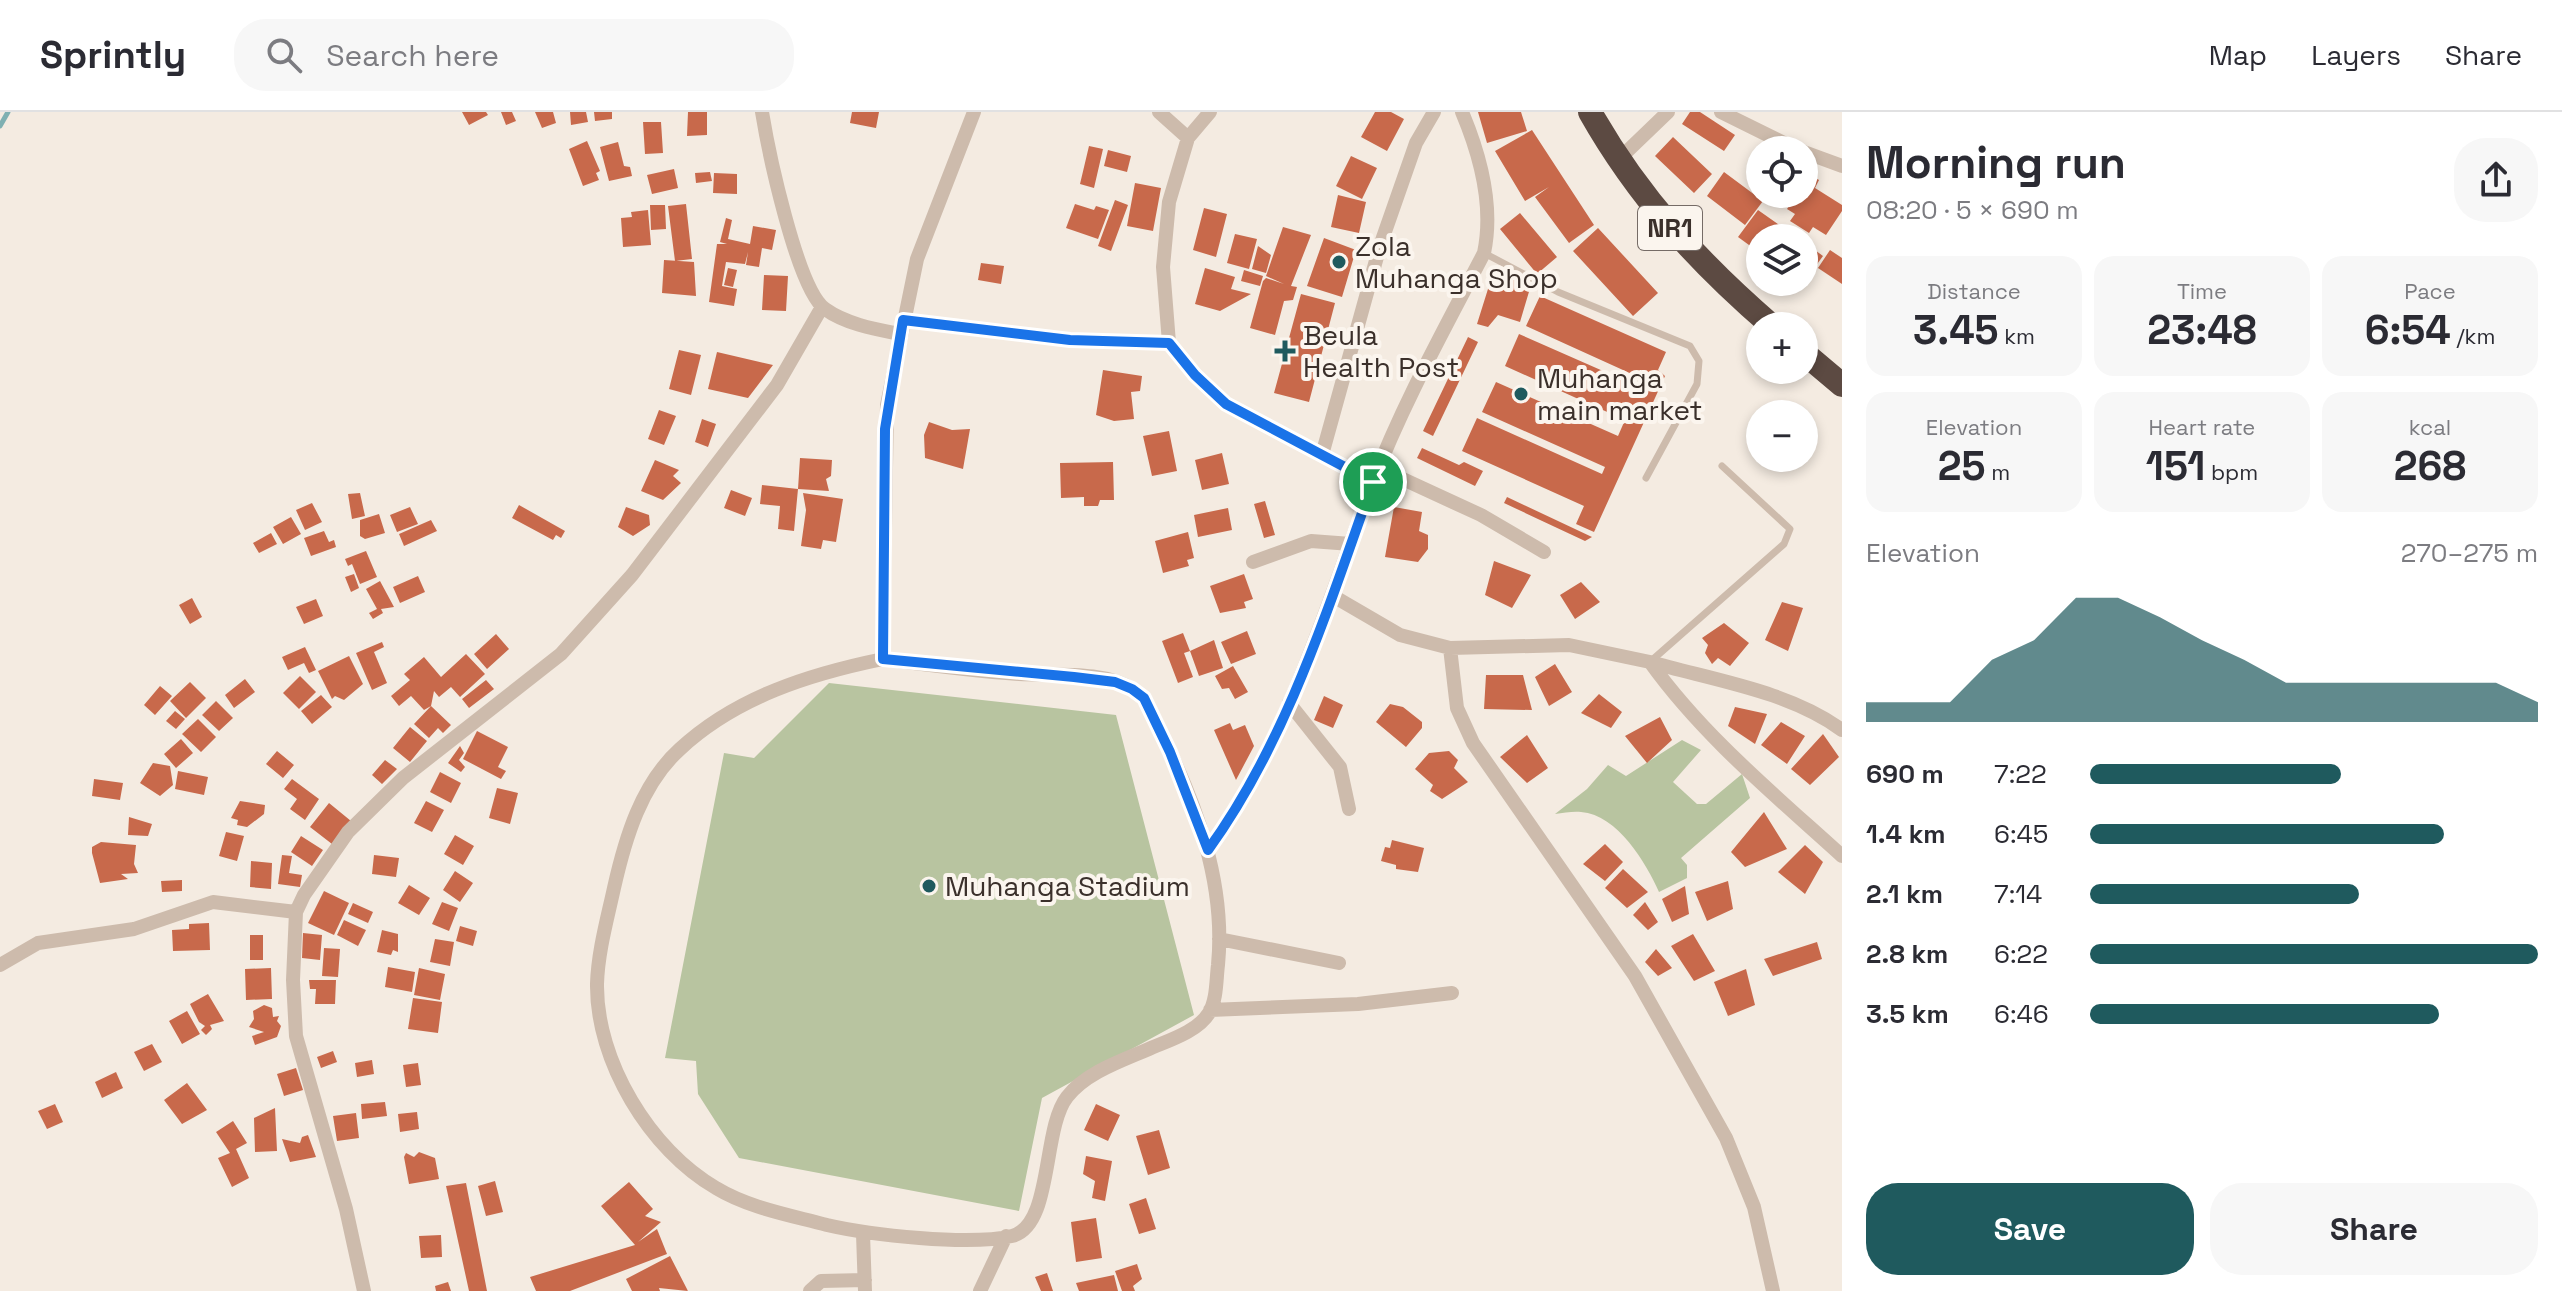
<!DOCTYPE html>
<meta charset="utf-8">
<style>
body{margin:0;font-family:"Space Grotesk",sans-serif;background:#f7f7f7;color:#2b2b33;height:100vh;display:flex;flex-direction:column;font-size:30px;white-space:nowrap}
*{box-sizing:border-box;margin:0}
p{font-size:26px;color:#7c7c81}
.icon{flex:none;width:44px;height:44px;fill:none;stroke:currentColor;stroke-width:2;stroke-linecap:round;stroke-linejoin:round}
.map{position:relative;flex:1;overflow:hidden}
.side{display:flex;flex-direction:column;background:#fff;width:720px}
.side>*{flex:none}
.fabs{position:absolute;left:1746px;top:24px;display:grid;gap:16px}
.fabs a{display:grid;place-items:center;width:72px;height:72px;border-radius:50%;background:#fff;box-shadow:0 4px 12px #0003;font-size:40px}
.pin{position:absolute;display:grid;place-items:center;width:68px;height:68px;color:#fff;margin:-34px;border:4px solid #fff;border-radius:50%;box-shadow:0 2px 8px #0007}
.round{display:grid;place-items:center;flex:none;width:84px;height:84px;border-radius:32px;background:#f7f7f7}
.head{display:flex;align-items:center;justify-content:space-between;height:136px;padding:0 24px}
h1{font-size:44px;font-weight:700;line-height:60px}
.figures{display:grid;grid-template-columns:repeat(3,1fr);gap:12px;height:136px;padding:8px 24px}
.figures div{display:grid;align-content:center;border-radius:20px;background:#f7f7f7;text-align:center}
.figures b{font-size:40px;font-weight:700}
.figures small{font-size:22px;font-weight:400}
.figures p{font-size:22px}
.chart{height:224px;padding:16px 24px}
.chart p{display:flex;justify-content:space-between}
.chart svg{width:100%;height:144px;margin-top:8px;fill:#1f5a5e;opacity:.7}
.button{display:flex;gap:16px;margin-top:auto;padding:16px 24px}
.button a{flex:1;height:92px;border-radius:32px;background:#1f5a5e;color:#fff;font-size:32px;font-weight:700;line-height:92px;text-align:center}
.button a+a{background:#f7f7f7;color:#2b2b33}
ul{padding:0 24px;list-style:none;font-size:26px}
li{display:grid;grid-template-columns:128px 96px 1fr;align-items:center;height:60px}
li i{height:20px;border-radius:10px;background:#1f5a5e}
header{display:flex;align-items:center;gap:48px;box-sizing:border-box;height:112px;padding:0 40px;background:#fff;border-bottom:2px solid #e1e1e2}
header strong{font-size:38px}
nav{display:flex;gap:44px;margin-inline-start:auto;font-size:28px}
.search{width:560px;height:72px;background:#f7f7f7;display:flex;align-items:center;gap:20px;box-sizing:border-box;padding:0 28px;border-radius:32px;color:#7c7c81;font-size:30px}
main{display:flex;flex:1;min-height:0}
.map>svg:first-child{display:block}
.green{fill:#b8c4a0}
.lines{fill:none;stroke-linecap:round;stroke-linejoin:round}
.stream{stroke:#7fb0b2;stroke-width:5}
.building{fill:#c8694b}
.lane{stroke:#cdbbac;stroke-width:7}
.street{stroke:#cdbbac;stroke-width:14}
.highway{stroke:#5c4a42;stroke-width:24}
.route-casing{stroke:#fff;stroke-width:16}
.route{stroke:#1a73e8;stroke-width:10}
.poi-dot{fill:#1f5a5e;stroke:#fbf5ee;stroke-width:3}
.labels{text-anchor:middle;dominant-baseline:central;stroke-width:8;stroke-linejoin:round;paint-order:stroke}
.shield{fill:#fbf5ee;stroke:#756b66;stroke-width:2}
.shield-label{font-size:26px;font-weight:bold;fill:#3b302b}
.poi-label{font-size:28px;fill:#3b302b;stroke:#fbf5ee;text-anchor:start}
</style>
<header>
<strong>Sprintly</strong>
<div class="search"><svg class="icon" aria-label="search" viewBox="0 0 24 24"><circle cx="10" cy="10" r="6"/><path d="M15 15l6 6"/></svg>Search here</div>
<nav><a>Map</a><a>Layers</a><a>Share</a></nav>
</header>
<main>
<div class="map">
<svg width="1842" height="1179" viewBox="0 0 1842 1179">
<rect width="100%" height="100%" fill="#f4ebe1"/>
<path class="green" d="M829,571l287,32 78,300 -152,83 -23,113 -280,-53 -41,-64 -2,-33 -31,-3 59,-305 30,5z
M1682,628l19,10 -28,32 24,22h9l36,-30 8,24 -69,60 6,7v13l-28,14c-13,-29 -41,-77 -78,-80 -8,-1 -17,1 -26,2l32,-25 21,-24 18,11z"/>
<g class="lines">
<path class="stream" d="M0,14l8,-14"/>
</g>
<path class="building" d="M462,0h24l2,3 -19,10z
M501,0h11l4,9 -10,4z
M535,0h18l3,11 -14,5z
M570,0h16l2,10 -17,3z
M594,0h18v7l-17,2z
M688,0h19v23l-20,1z
M852,0h27l-3,16 -26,-5z
M1375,0h16l13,7 -17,32 -26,-14z
M1478,0h43l6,19 -40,12z
M1690,0h10l35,23 -11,16 -42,-27z
M643,10h18l2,31 -18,1z
M1532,18l62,95 -25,18 -34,-46 14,-10 -24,14 -30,-50z
M1673,25l39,37 -18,19 -39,-37z
M587,29l13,30 -4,2 3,7 -16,6 -14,-37z
M618,30l6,24 6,1 2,9 -23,5 -9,-34z
M1089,34l14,3 -9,39 -14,-4z
M1108,38l23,6 -4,16 -23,-6z
M1351,44l26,12 -15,31 -26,-13z
M674,57l4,19 -26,6 -5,-19z
M710,60l2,9 -16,2 -1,-10z
M1724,60l39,29 -18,24 -38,-29z
M714,61l23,1v20l-24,-1z
M1809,62l10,6 -4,8 27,17v6l-16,24 -13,-8 -4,6 -19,-12 5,-7 -8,-5 10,-15h7v-12z
M1135,71l26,5 -8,43 -26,-5z
M1338,83l28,7 -7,31 -28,-6z
M1115,88l13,5 -17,46 -13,-5z
M686,92l6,55 -17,2 -7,-55z
M1075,92l19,6 2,-4 13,4 -11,29 -32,-11z
M650,93h15l1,24 -15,1z
M1204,96l23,6 -11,43 -23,-7z
M648,98l3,35 -28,2 -2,-29 11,-1 -1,-5z
M1758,98l40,28h-38v15l-22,-16z
M1520,101l37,44 -20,17 -37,-45z
M726,106l6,2 -4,19 22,5 3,-18 23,4 -4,20 -10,-2 -3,19 -13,-2 2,-13 -3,12 -19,-2 -4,24 15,3 -3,17 -25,-4 8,-58h10l-7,-2z
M1283,115l28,8 -20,51 6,1 -4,13 -9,1 -9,34 -25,-7 13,-47 3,-3 18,6 -18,-8z
M1598,116l60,65 -25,23 -60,-65z
M1235,122l22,5 -8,30 -22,-6z
M1324,126l32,12 -14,47 -35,-11z
M1804,130l19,14 -19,26z
M1258,134l13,9 -5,18 -14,-4z
M1830,138l12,8v26l-24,-16z
M664,148l30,2 2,34 -34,-3z
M981,151l23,3 -3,18 -23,-4z
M728,156l9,2 -4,17 -9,-2z
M1205,156l30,9 -4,12 20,5 -31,17 -25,-7z
M1244,158l19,6 -3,10 -19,-5z
M1493,161l38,12 -11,37 -22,-7 -10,12 -11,-3z
M764,163l24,1 -2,35 -24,-1z
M1301,182l34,9 -26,99 -35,-9z
M1540,184l126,56 -8,18 7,6 -71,156 -18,-8 8,-18 -122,-55 15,-33 125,56 3,-7 -123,-55 14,-30 122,54 7,-16 -120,-54 14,-32 125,55 1,-9 -119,-54z
M1468,225l10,5 -45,94 -10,-5z
M679,238l22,5 -10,40 -22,-6z
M717,240l56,13 -25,33 -40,-9z
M1103,258l39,6 -2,15 -9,1 3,27 -20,2 -18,-6z
M659,298l17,6 -12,29 -16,-6z
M702,307l14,5 -8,23 -13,-5z
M929,310l23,8 18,-1 -7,40 -38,-11 -1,-23z
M1169,319l8,40 -25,5 -9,-40z
M1422,336l37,17 5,-3 19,9 -8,15 -58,-28z
M1222,341l7,31 -27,6 -7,-30z
M800,346l32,2 -1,16 -5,3 3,12 -31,-2z
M655,348l24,10 -6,6 8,7 -18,17 -22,-9z
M1113,350l1,38h-14l-2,6h-14v-9l-23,1 -1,-35z
M762,373l36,4 -4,42 -16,-2 2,-23 -20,-2z
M731,378l21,8 -7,18 -21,-8z
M360,381l5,23 -13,3 -4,-25z
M803,381l40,6 -7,43 -13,-2 -2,9 -20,-3 5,-36z
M1507,385l85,40 -7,4 -81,-38z
M1265,389l10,34 -11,3 -10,-34z
M312,391l10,19 -17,8 -9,-20z
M519,393l46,26 -4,7 -5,-3 -3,5 -41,-22z
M410,395l8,17 -21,8 -7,-17z
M626,395l23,8 1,10 -17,11 -15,-9z
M1394,395l28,5 -3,19 9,4v14l-10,13 -33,-5z
M1228,396l4,22 -34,7 -4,-22z
M379,402l6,19 -20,6 -5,-3v-16z
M291,405l10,17 -18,10 -10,-17z
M431,408l6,11 -33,15 -5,-12z
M324,419l5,11 5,-2 2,7 -25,9 -7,-18z
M1188,420l6,26 -7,2 2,6 -26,7 -8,-32z
M271,421l6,11 -18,9 -6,-10z
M366,439l11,26 -17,7 -8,-20 -4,2 -3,-7z
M1494,449l37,14 -19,33 -27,-13z
M354,462l5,14 -8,4 -6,-15z
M1244,462l9,25 -9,3 2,6 -26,5 -10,-27z
M418,464l7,16 -25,11 -7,-16z
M380,469l14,26 -13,2 2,4 -10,6 -4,-6 8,-4 -11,-20z
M1581,470l19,20 -25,17 -15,-24z
M192,486l10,19 -12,7 -11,-19z
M316,487l7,17 -19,8 -8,-17z
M1782,490l21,6 -15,43 -23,-11z
M1724,511l25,20 -19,23 -12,-8 -6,6 -7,-11 3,-8 -6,-7z
M1247,519l9,23 -25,10 -10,-22z
M1183,521l7,18 24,-11 9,28 -24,8 -9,-25 -6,2 9,24 -15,6 -16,-42z
M496,522l13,15 -22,20 -13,-15z
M382,530l2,5 -10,5 13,31 -15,7 -16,-37z
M305,535l11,23 -7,3 -5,-10 -16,7 -6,-13z
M466,542l19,20 -25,23 -9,-10 -12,10 -5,-6 -3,15 -7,4 -13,-14 -12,10 -8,-10 19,-16 -6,-6 20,-17 17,20z
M349,544l14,28 -19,16 -9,-4 -3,3 -14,-28z
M1555,552l17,28 -23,14 -14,-29z
M1233,554l15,26 -13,7 -6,-11 -7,1 -7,-13z
M1486,563h37l9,35 -48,-1z
M300,564l16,16 -17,17 -16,-16z
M245,567l10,13 -21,16 -9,-13z
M486,568l8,9 -25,19 -7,-9z
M190,570l16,16 -20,20 -16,-17z
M160,574l12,10 -17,19 -11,-10z
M1599,582l23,18 -11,16 -30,-15z
M321,583l11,12 -20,17 -11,-13z
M1324,584l19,9 -10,23 -19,-8z
M216,589l17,17 -14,13 -17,-16z
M1390,592l13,3 19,15v6l-16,19 -30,-25z
M431,594l20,19 -8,8 -5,-5 -9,10 -15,-14z
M1735,595l32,7 -12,30 -27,-18z
M175,599l10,8 -9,10 -10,-8z
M1660,605l12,23 -25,23 -22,-27z
M198,607l18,18 -15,15 -19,-18z
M1781,610l24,14 -18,28 -26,-19z
M1230,611l3,7 12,-5 9,21 -18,34 -22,-50z
M410,615l17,14 -17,21 -17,-14z
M477,619l31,16 -10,20 8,4 -5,8 -38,-20z
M1823,622l16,23 -29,28 -19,-16z
M1527,623l21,33 -21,15 -27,-26z
M181,627l12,14 -17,15 -12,-14z
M460,634l4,7 -5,7 6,7 -4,5 -13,-9z
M277,639l17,14 -11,13 -17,-14z
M1449,639l9,9 -4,8 14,14 -26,17 -12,-8 3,-6 -18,-16 14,-16z
M385,648l12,9 -15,15 -10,-9z
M153,651l17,3 3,19 -13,11 -20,-13z
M178,659l30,6 -4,18 -29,-6z
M440,660l21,11 -10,20 -21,-11z
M94,667l29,4 -3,17 -28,-4z
M292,667l27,20 -14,21 -15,-11 7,-10 -13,-10z
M497,676l21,5 -8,31 -21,-6z
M240,689l25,4 -1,9 -17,13 -10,-2 1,-5 -7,-2z
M426,689l18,9 -12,22 -18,-9z
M329,691l22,18 -19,23 -22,-17z
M1764,700l23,37 -42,18 -14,-15z
M129,705l23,7 -4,12 -20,-1z
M226,720l18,4 -7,25 -18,-5z
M455,723l19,11 -11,19 -19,-11z
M301,724l22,14 -11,16 -21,-14z
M1392,728l32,8 -6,24 -22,-3v-4l-15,-4 4,-14 5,1z
M101,730l35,3 -2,19 4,9 -17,1 7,5 -28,4 -8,-30v-6z
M1605,732l18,18 -18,19 -22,-17z
M1805,733l18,17 -18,32 -27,-22z
M282,743l10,1 -3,17 13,2 -2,12 -22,-3z
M374,743l25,3 -3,19 -24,-3z
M251,749l21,2 -1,26 -21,-2z
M1623,757l25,23 -21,16 -22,-20z
M455,759l18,12 -13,19 -17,-12z
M182,768v11l-20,1 -1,-11z
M1728,769l5,28 -26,12 -12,-29z
M409,773l21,13 -11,17 -21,-12z
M1685,774l4,28 -17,8 -10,-23z
M324,779l25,12 -15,32 -26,-12z
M442,790l16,6 -9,23 -17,-7z
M1645,790l13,20 -10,8 -15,-15z
M353,791l20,9 -5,11 -20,-9z
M344,808l22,10 -8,16 -21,-11z
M209,811l1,27 -37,1 -1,-21 17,-1v-5z
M460,814l17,5 -4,15 -17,-5z
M382,818l16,4v18l-5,-2 -2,5 -14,-3z
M303,821l19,2 -2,25 -18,-2z
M1693,822l22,37 -21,10 -23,-35z
M250,823h13v25h-13z
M435,827l19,3 -4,24 -20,-4z
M1817,830l5,17 -49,17 -9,-17z
M324,836l16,1 -2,28 -16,-1z
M1656,837l16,19 -14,8 -13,-14z
M388,855l27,5 -3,20 -27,-5z
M271,856l1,31 -26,1 -1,-31z
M419,856l26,6 -5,26 -26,-5z
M1746,857l9,36 -27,11 -14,-34z
M309,868h27l-1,24h-20l1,-15h-6z
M208,882l16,27 -14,4 2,4 -6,6 -5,-5 4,-4 -6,-4 -9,-18z
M413,886l29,4 -4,31 -30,-4z
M264,893l8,3 1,9 6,-1 -2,5 4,5 -4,11 -22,8 -3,-9 12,-4 -15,-5 5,-8 -1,-8z
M187,899l13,23 -18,10 -13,-23z
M152,932l10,18 -18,9 -10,-19z
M333,939l4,11 -16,6 -4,-11z
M372,948l2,14 -17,3 -2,-14z
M418,951l3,22 -15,2 -3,-22z
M296,956l7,22 -19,6 -7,-22z
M116,960l7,16 -21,10 -7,-16z
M187,971l20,27 -25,14 -18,-24z
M385,990l2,14 -25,3 -1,-15z
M55,992l8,18 -16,7 -9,-18z
M1096,992l24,11 -12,26 -24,-11z
M275,996l2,43 -22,1 -1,-34z
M417,1000l2,17 -19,3 -2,-18z
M356,1001l3,25 -22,3 -4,-25z
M233,1009l14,22 -11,6 13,29 -17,9 -14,-29 12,-5 -14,-21z
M1159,1018l11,38 -22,7 -12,-39z
M308,1023l8,22 -26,5 -8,-23 18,4 2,-6z
M419,1040l16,6 4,21 -30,5 -5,-27 2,-4 8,4z
M1086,1044l26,5 -7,40 -13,-3 3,-17 -12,-7z
M495,1069l8,31 -17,4 -8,-30z
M629,1070l24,27 -8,7 16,6 -23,20 19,-13 10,25 -97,37h-34l-6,-14 105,-32 -34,-39z
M466,1071l21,108h-18l-23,-105z
M1146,1086l10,31 -17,5 -10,-30z
M1096,1106l6,40 -26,4 -5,-40z
M441,1123l1,22 -21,1 -2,-22z
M670,1144l18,35 -29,-3 1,3h-28l-6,-12z
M1137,1152l5,15 -9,7 2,5h-13l-7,-20z
M1047,1161l6,18h-12l-6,-14z
M1114,1163l4,16h-39l-3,-8z
M448,1170l3,9h-15l-1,-5z"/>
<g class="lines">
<path class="lane" d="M1484,141l74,39 132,54 9,15 -2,23 -51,94
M1651,549l133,-117 6,-15 -68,-63"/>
<path class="street" d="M762,0c6,37 35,177 63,197 21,15 49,20 75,25
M1159,0l29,26
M1210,0l-22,26 -19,64 -6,65 6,76 26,32 31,29 147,78
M1721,0l77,38
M1804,40l38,14
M1617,49l51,-49
M903,208l167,20 99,3
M1322,343l58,-209 36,-103 18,-31
M1379,356l102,47 63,37
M1253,450l58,-21 40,3
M1333,484l67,39 50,13 119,-3 81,17c53,74 125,133 192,194
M1450,536l7,60 16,35 162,233 91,162 28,69 19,84
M883,547c-73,15 -147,38 -203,90 -39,35 -55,90 -66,139 -7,32 -16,64 -17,96 -1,77 53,166 119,204 33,20 74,27 111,37 43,10 142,21 185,11 41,-10 30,-107 55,-139 19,-25 57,-37 84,-49 19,-8 47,-17 58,-35 8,-14 7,-32 9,-48 8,-82 -22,-162 -58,-234 -7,-14 -12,-32 -26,-41 -30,-20 -80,-14 -115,-16 -46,-3 -91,-9 -136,-15l4,-254 30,-146 57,-147
M1650,550c63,18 139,29 192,68
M1289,591l51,64 9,42
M1208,738c79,-109 117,-240 164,-366 30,-79 73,-156 112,-231 10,-47 -3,-96 -22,-141
M1219,827l120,24
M0,853l38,-22 96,-14 79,-27 83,10
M1210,898l148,-6 94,-11
M863,1122l2,57
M364,1179l-18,-82 -50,-173 -3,-56 3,-68 8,-17 44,-63 55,-54 158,-124 71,-79 145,-190 45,-78
M810,1179l11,-10 44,-1
M980,1179l26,-55"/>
<path class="highway" d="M1590,0c48,85 109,151 182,214
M1804,241l38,32"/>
</g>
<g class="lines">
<defs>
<path id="route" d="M903,208l167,20 99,3 26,32 31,29 147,78c-45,126 -86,259 -165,368l-38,-98 -26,-54 -12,-9 -17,-7 -41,-5 -191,-18 2,-230z"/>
</defs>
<use href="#route" class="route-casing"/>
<use href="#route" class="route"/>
</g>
<g class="poi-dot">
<circle cx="1339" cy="150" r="8"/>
<path d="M1281 227h8v8h8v8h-8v8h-8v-8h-8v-8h8z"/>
<circle cx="1521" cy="282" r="8"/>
<circle cx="929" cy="774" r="8"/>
</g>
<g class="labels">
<rect class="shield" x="1638" y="94" width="64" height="44" rx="6"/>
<g class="shield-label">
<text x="1670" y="116">NR1</text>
</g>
<g class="poi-label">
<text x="1355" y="134">Zola<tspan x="1355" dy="32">Muhanga Shop</tspan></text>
<text x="1303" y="223">Beula<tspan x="1303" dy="32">Health Post</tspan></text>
<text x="1537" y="266">Muhanga<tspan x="1537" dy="32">main market</tspan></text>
<text x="945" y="774">Muhanga Stadium</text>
</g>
</g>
</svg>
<div class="fabs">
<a><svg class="icon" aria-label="locate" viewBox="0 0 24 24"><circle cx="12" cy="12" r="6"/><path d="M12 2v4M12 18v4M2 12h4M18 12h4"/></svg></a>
<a><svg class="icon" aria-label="layers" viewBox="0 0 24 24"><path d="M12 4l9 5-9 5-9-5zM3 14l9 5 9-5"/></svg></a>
<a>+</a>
<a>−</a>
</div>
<div class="pin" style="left:1373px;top:370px;background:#1e9e55"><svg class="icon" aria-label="arrive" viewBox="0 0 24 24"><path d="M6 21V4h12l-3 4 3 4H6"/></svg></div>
</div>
<section class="side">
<div class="head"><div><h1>Morning run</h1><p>08:20 · 5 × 690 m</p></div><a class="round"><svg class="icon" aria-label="share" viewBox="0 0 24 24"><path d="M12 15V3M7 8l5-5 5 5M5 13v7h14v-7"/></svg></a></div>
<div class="figures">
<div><p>Distance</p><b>3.45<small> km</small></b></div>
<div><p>Time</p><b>23:48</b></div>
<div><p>Pace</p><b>6:54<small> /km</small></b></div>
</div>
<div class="figures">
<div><p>Elevation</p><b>25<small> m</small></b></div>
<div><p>Heart rate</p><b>151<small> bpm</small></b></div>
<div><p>kcal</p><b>268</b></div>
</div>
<div class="chart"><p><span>Elevation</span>270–275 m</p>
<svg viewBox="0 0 160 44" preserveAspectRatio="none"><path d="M0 44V38L10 38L20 38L30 25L40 19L50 6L60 6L70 12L80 19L90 25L100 32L110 32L120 32L130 32L140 32L150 32L160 38V44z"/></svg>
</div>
<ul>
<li><b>690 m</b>7:22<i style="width:56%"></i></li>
<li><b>1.4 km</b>6:45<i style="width:79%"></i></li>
<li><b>2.1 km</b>7:14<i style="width:60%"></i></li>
<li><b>2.8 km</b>6:22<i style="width:100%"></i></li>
<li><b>3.5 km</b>6:46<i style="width:78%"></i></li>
</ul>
<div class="button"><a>Save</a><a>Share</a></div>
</section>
</main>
